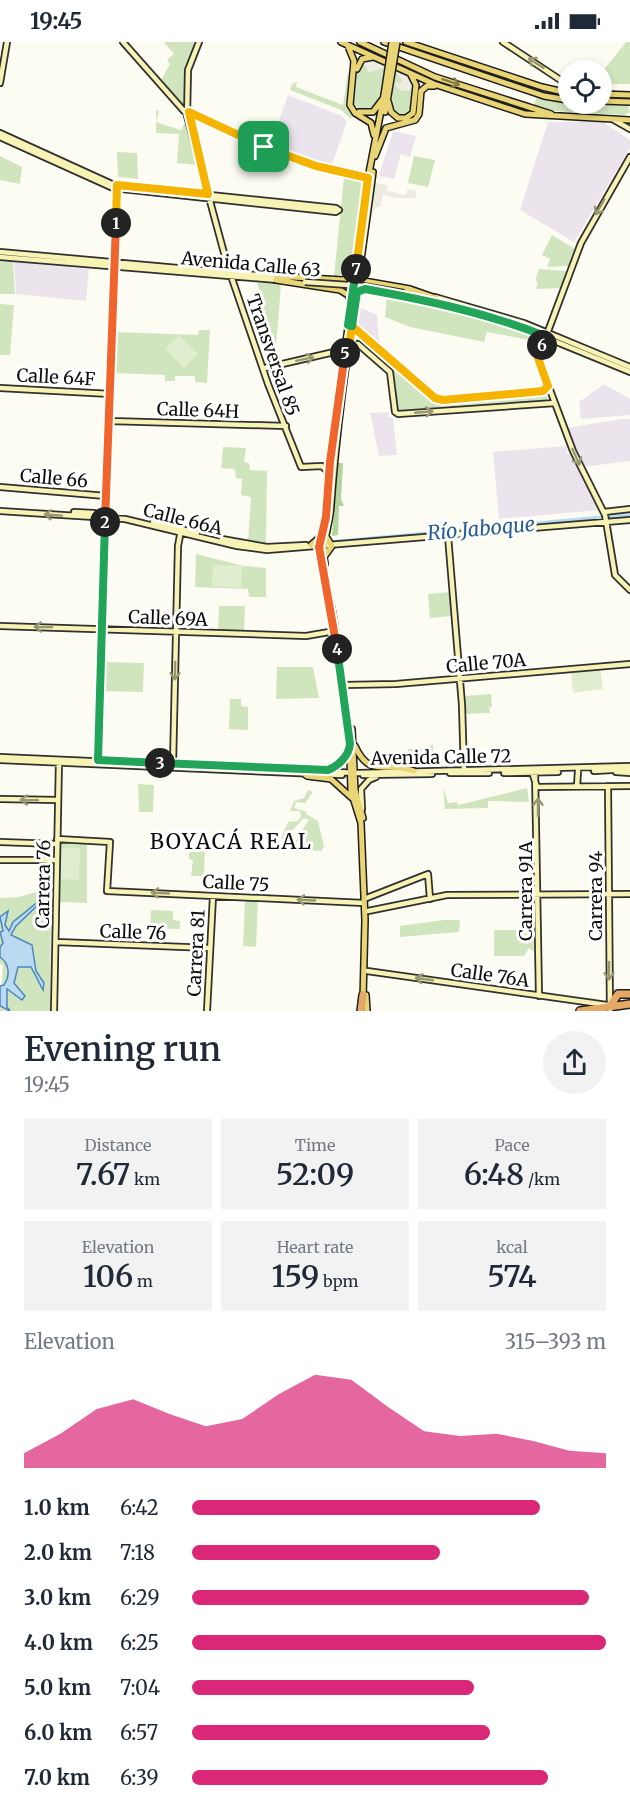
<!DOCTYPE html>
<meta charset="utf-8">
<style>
body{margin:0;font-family:Merriweather,serif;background:#f2f2f3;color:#1f2937;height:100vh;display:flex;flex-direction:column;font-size:22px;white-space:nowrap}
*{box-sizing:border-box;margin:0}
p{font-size:20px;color:#747a83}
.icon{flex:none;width:33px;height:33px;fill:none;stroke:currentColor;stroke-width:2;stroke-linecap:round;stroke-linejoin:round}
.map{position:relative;height:969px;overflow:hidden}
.panel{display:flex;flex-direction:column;background:#fff;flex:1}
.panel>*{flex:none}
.tools{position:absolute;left:558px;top:18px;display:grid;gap:12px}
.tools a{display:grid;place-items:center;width:54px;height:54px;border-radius:50%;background:#fff;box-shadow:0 3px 9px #0003;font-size:30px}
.pin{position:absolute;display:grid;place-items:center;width:51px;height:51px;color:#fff;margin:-26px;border-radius:12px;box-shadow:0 3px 9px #0006}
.km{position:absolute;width:30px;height:30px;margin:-15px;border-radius:50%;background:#222;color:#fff;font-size:16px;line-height:30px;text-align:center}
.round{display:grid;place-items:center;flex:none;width:63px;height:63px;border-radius:32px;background:#f2f2f3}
.head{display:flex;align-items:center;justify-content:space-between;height:102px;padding:0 24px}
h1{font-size:33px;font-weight:600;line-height:45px}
.figures{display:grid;grid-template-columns:repeat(3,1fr);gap:9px;height:102px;padding:6px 24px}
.figures div{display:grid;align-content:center;border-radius:0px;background:#f2f2f3;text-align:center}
.figures b{font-size:30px;font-weight:600}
.figures small{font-size:16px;font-weight:400}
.figures p{font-size:16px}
.chart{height:168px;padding:12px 24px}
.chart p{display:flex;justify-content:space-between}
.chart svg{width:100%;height:108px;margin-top:6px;fill:#db2777;opacity:.7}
ul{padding:0 24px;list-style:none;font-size:20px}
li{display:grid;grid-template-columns:96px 72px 1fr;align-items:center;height:45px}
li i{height:15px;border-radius:8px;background:#db2777}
.status{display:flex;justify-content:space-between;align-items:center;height:42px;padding:0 30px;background:#fff;direction:ltr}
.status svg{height:16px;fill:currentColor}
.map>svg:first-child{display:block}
.industrial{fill:#ece4ec}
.green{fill:#d0e5be}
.forest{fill:#b3d49f}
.pitch{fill:#e1edcf}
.plaza{fill:#eeebe0}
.water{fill:#bbd9f0;stroke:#4a88bf;stroke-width:1.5}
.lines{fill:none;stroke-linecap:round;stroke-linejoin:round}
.river{stroke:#bbd9f0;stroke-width:4}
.secondary-casing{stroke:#303030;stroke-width:8}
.primary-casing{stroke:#1f1f1f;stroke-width:8}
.highway-casing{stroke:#1f1f1f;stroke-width:10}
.secondary{stroke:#f6f3b4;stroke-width:4.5}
.primary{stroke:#e9d575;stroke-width:5}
.highway{stroke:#e4a969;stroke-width:7}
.secondary-bridge-casing{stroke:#303030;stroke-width:8;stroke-linecap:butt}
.primary-bridge-casing{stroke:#1f1f1f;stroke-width:8;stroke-linecap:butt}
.secondary-bridge{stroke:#f6f3b4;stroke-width:4.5}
.primary-bridge{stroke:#e9d575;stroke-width:5}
.oneway{stroke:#999772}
.oneway2{stroke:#867b47}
.split-1-casing{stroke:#fff;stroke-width:12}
.split-2-casing{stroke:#fff;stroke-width:12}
.split-3-casing{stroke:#fff;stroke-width:12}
.split-4-casing{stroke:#fff;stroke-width:12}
.split-5-casing{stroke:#fff;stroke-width:12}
.split-6-casing{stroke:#fff;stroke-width:12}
.split-7-casing{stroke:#fff;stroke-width:12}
.split-8-casing{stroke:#fff;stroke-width:12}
.split-1{stroke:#f5b400;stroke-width:8}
.split-2{stroke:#f0652b;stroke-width:8}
.split-3{stroke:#22a559;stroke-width:8}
.split-4{stroke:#22a559;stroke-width:8}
.split-5{stroke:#f0652b;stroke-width:8}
.split-6{stroke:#f5b400;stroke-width:8}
.split-7{stroke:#22a559;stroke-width:8}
.split-8{stroke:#f5b400;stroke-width:8}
.labels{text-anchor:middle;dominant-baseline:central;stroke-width:6;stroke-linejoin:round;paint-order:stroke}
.street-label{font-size:18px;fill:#0e0e0e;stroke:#fff}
.water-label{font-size:20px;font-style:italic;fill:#255c93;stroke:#fff}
.quarter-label{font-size:21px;letter-spacing:1.5px;fill:#0e0e0e;stroke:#fff}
</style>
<div class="status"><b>19:45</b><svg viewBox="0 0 49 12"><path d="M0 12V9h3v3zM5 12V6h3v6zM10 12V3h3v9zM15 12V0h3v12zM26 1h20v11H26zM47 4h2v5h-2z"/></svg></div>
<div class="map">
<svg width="630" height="969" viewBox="0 0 630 969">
<rect width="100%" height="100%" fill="#fdfcf2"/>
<path class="industrial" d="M288,53l54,21 5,6 -16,45 -61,-21z
M548,80h55l27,18v8l-56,94 -54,-32z
M393,89l23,5 -6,21 -9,-3 -7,25 -15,-3z
M14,220l75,7 -3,32 -70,-7z
M359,265l18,8 2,28 -23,-18z
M604,342l26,15v16l-49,4 -2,-17z
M388,370l1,5h4l4,38 -18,1 -9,-43z
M622,377h8v42l-48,6 -16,-39z
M567,404v8h6l27,56 -101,9 -6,-67z"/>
<path class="green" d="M164,0h33l-10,25 -3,39 -24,-24 10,-18 -3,-4 7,-6z
M626,0h4v42h-19l-1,7h-8v-19z
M362,18l7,12 17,-5 -8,37 -5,6 -12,1 -8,-8 5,-37z
M396,29l7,10 -4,3 -4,-1 12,8 7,-6 1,21 -7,10 -14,-3 -4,-12z
M348,30c5,12 -6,28 5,42l-2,5 -10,-9 -51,-20 2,-6 5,-2 -1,5 47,18z
M537,55l19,5 72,3 2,7 -6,3 -70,-4 -20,-6z
M156,68l3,1 -3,11 25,8 5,-9 12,44 -21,-2 2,-29 -23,-1z
M117,110l20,1 1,26 -20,-2z
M0,114l22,11 -2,17 -20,-4z
M414,114l21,4 -7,27 -20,-4z
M344,135l20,5 -10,82 -6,10 -14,2z
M552,193l23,14 -6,17 -22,1 3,-8 -8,-4z
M0,219l13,1 2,32h-15z
M539,227l28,2 -6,17 -25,1 2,-7 -3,-1z
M257,240l24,2 -5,63h-2z
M387,254l31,4 123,38 -1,4 -53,-10 -3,10 -74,-15 -25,-10z
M0,262l14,1 -4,50h-10z
M355,287l84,72 103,-8 5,-3v9l4,2 -154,12 -4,-38 -34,-33 -6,-1z
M199,288h11l-3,53 -12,-1v-6h-20v5h-10v-6l-52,-2 2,-41 83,3z
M223,405l23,1 -2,14 5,1 1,7 17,1 -1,73 -18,-2 3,-45 -10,-2 1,-16 -6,-1 -1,-9 -14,-1z
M196,512l48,12 22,2v29h-17l-1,-8 -53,-2z
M450,550l2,24 -22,2 -2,-24z
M219,564h26l-1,27h-26z
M103,620l41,1 -1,29 -41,-1z
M277,625h36l6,31 -43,1z
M491,652l1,13h-3l1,6 -24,1 -2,-18z
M230,657h11v7l7,1v23l-19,-1z
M433,702v23l-26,-2 1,-16 19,-1z
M138,742l16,1 -1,27h-14z
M443,745l5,16 9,-1 1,3 69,-17 2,14 -41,-1v7l-43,1z
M308,748l5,2 -8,11 -9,-1 -2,6 13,4 -1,2 12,7 6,25 -3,5 -31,-2 8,-12 6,-1 -2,-5 7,-11 -5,-2 -21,22 -2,-2 7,-16 10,-1 3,-5 -1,-5h-10l4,-10 10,-3z
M59,801l28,1v59l-27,-1z
M189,805l16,1 -1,28h-13l2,-16 -4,-1z
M51,846l-1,123h-50l3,-46 -3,-1v-66l18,-1z
M245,857h13l-2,48 -13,-1z
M151,868l22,1v9l7,1v8l-30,-1z
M444,878h16l-1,12 -59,5v-11z
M494,888h31v3l6,3 2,-4 1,20 -5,-4 -5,8h-30z"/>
<path class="forest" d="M337,421h6l-2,36 3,7h-5l-1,29 -6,1z"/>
<path class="pitch" d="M179,293l19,19 -14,14 -19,-19z
M213,523l29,1 -1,22 -29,-2z
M600,626l3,21 -30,4 -2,-22z
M61,806h19l-1,32 -19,-1z"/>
<path class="plaza" d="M366,15l31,10 15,11 2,7 -5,6h-8l-5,-6 -1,-3 4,2 4,-3 -7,-10 -10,-4 -17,5 -7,-12z
M375,141l13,2 -2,5 17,5 4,-1v-5l9,2v7h-23l-10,-4 -2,12 -6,2 -3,11z"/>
<path class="water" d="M39,859l1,2 -24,23 -5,9 21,10 4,26 8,12 -1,7 -12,-23h-13l-4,16 11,13 -3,4 -15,-11v18l3,4 -10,-5v-20l4,-1c6,-9 6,-21 -4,-28v-10l3,-4 -3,-11 3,-1 -3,-14 8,-6 -3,14 4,6 4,-9z"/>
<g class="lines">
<path class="river" d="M333,500l297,-27"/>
<defs>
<path id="secondary" d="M123,0l61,69 120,52 64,15
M199,0l-11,28 -1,46 40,148 41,120 33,83 21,-1 7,7
M503,0l65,43
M0,41l7,-41
M614,78l16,9
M0,91l114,52 222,23 3,2 -3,2 -223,-24 -113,-51
M630,115l-49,86 -43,115 35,93 32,64 10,60 15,15
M0,210l279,25
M0,215l278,23
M418,255l102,30 110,45
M435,255l89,26 106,44
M350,284l7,2 80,71 101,-7 10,-6
M350,303l8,-1 32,28 5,40 3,2 157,-11
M265,326l82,-19
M0,346l111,6
M110,379l176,5
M0,445l106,9
M0,469l125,8 112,27 30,4 363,-30
M604,470l26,-3
M74,473v-3l20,1
M153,480l44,11
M448,494l14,169 2,66
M222,497l45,8 39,-2
M0,584l306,10 29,-5
M345,643l51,-1 234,-20
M0,715l358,16 272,-7
M0,718l342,15
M98,719l19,-574
M173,722l5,-218 3,-16
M535,729l4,225
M594,729l36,-2
M532,730l5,15 93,-1
M616,730l14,1
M450,731h39
M504,731l54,-1
M363,733l69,-1
M577,744l1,-15
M608,744l2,225
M0,757l58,1
M362,767l-1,-20 8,-9 7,-3
M57,797l53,3 -3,49 257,12
M0,800l57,2
M0,818h56
M364,857l64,-25 2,25
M368,869l79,-16 183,-1
M56,900l154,6
M367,929l240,34
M54,969l5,-250
M207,969l6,-115"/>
<path id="primary" d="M341,0l93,42 91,30 105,6
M360,0l75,35 116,37
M384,0l160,54 24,4
M406,0l136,45 26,6
M348,4l6,15 -4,44 5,8 16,10 3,12
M357,27l5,-10 11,-2
M602,52l28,1
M388,59l3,11 7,6h8l7,-5 3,-28 -5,-10
M602,59l28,1
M359,70h14l9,-12
M385,70l3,-16
M375,114l11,-28 29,-8 4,-6 2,-23 6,-5h7
M360,233l4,6 46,8 26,9
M276,234l67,4 12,-8
M276,238l64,10 8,5 3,7
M357,250l6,-3 58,9
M311,503l9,-8
M324,515l8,-11 -5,-8
M325,522c-4,-20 5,-39 6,-59 8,-112 28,-222 42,-333
M352,687l3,61 8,28
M355,704c15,34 33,14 59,25
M328,728l10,-6 10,-13
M302,730l5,4 24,3 21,19
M366,953l1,16
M363,957l2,-79 -4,-97 -10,-32 -2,-66 -16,-111 -14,-67 8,-35 3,-50 38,-284 16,-83"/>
<path id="highway" d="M610,964l8,-12h12
M361,969l2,-16
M580,969l50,-7"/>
</defs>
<use href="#secondary" class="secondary-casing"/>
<use href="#primary" class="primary-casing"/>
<use href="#highway" class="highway-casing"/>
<use href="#secondary" class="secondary"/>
<use href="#primary" class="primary"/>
<use href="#highway" class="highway"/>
<defs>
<path id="secondary-bridge" d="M305,240l58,4 41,7"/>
<path id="primary-bridge" d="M384,53l8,-53
M388,54l9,-54"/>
</defs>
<use href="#secondary-bridge" class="secondary-bridge-casing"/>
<use href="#primary-bridge" class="primary-bridge-casing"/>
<use href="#secondary-bridge" class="secondary-bridge"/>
<use href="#primary-bridge" class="primary-bridge"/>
</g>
<defs><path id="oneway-shaft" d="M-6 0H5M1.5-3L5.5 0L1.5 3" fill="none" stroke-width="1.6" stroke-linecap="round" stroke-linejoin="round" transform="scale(1.5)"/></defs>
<g class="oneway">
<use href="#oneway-shaft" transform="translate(536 21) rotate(-147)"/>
<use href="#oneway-shaft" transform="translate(600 165) rotate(120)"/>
<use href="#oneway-shaft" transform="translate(305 317) rotate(-12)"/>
<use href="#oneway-shaft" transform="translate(424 370) rotate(-5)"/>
<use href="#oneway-shaft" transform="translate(576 415) rotate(65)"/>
<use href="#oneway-shaft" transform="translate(53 473) rotate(-176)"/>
<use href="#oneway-shaft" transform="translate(43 585) rotate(-179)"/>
<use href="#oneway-shaft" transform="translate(175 629) rotate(91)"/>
<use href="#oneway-shaft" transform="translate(29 758) rotate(-179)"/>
<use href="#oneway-shaft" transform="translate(538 765) rotate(-90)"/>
<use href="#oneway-shaft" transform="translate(160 851) rotate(-177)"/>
<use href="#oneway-shaft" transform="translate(306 858) rotate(-177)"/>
<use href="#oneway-shaft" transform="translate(609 929) rotate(90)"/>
<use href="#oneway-shaft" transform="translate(424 937) rotate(-172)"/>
</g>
<use class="oneway2" href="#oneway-shaft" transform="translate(451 40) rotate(18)"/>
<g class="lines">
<defs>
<path id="split-1" d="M116,181l1,-38 91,9 -19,-82 75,35"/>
<path id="split-2" d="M105,480l11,-299"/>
<path id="split-3" d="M105,480l-7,238 62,3"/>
<path id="split-4" d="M160,721l168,7c10,-4 21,-14 22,-26l-13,-95"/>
<path id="split-5" d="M337,607l-18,-102 7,-30 4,-55 15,-109"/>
<path id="split-6" d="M345,311l4,-6 3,-21 83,72 8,2 100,-9 5,-5 -10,-28 4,-13"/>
<path id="split-7" d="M356,227l-8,56 4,1 5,-34 8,-3c61,11 122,24 180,47l-3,9"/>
<path id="split-8" d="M264,105l52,19 52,12 -12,91"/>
</defs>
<use href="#split-1" class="split-1-casing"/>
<use href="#split-2" class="split-2-casing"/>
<use href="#split-3" class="split-3-casing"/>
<use href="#split-4" class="split-4-casing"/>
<use href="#split-5" class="split-5-casing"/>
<use href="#split-6" class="split-6-casing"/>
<use href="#split-7" class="split-7-casing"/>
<use href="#split-8" class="split-8-casing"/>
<use href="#split-1" class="split-1"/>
<use href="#split-2" class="split-2"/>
<use href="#split-3" class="split-3"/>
<use href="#split-4" class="split-4"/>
<use href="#split-5" class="split-5"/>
<use href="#split-6" class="split-6"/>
<use href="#split-7" class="split-7"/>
<use href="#split-8" class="split-8"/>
</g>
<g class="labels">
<g class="street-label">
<text transform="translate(251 222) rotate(5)">Avenida Calle 63</text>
<text transform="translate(273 313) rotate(71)">Transversal 85</text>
<text transform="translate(56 335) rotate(3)">Calle 64F</text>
<text transform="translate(198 368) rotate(2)">Calle 64H</text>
<text transform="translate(54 436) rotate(5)">Calle 66</text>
<text transform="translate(183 477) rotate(14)">Calle 66A</text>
<text transform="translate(168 576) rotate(2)">Calle 69A</text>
<text transform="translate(486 621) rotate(-5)">Calle 70A</text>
<text transform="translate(441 715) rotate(-1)">Avenida Calle 72</text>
<text transform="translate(236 841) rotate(3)">Calle 75</text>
<text transform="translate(43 842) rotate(-89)">Carrera 76</text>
<text transform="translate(525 849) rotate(-90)">Carrera 91A</text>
<text transform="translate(595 854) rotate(-90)">Carrera 94</text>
<text transform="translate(133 890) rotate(2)">Calle 76</text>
<text transform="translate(196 911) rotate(-87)">Carrera 81</text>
<text transform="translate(490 933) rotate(8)">Calle 76A</text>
</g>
<g class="water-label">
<text transform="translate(481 486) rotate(-5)">Río Jaboque</text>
</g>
<g class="quarter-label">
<text x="231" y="799">BOYACÁ REAL</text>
</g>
</g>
</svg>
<div class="tools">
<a><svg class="icon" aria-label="locate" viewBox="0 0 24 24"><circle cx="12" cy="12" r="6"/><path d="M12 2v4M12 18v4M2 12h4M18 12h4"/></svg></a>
</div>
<div class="pin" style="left:264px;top:105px;background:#1e9e55"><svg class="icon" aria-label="arrive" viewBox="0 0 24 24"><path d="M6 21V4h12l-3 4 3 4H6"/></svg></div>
<b class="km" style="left:116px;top:181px">1</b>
<b class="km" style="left:105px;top:480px">2</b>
<b class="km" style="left:160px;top:721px">3</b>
<b class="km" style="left:337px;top:607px">4</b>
<b class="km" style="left:345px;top:311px">5</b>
<b class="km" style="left:542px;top:303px">6</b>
<b class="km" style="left:356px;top:227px">7</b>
</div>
<section class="panel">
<div class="head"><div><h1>Evening run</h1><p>19:45</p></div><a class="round"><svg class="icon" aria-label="share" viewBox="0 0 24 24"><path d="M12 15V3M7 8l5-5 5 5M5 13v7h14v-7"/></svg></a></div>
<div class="figures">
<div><p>Distance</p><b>7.67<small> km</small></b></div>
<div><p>Time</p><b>52:09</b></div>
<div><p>Pace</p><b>6:48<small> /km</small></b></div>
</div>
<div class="figures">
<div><p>Elevation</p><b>106<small> m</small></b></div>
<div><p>Heart rate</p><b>159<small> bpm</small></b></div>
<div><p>kcal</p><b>574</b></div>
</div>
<div class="chart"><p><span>Elevation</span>315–393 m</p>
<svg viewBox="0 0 160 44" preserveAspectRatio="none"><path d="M0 44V38L10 30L20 20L30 16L40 22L50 27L60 24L70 14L80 6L90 8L100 19L110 29L120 31L130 30L140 33L150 37L160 38V44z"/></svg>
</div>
<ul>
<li><b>1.0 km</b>6:42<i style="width:84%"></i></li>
<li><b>2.0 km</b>7:18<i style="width:60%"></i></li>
<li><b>3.0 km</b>6:29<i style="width:96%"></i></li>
<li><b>4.0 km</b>6:25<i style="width:100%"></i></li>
<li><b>5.0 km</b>7:04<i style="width:68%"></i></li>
<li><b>6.0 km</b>6:57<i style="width:72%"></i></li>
<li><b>7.0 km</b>6:39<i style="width:86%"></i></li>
</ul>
</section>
